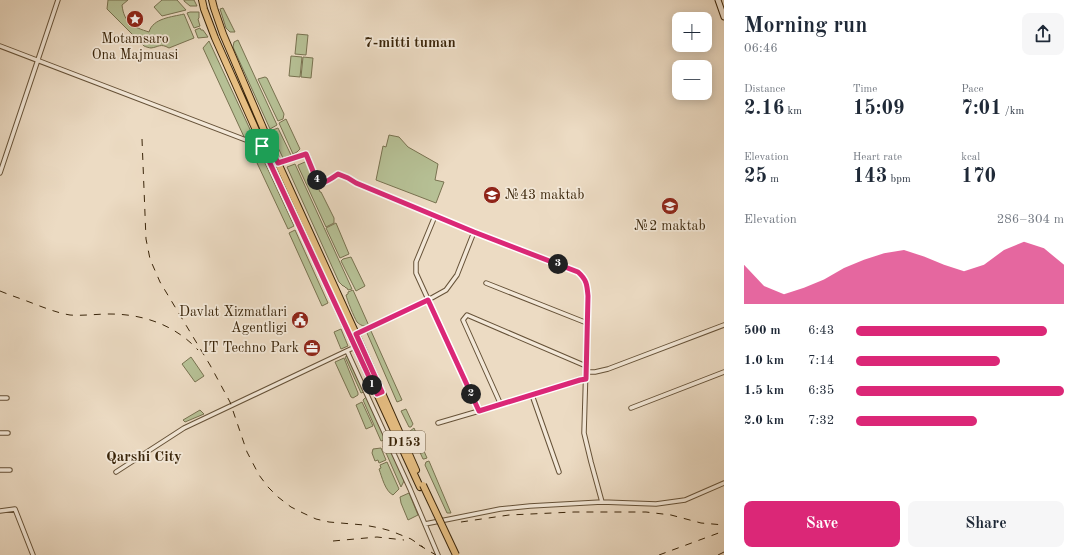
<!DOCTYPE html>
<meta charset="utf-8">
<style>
body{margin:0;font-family:"Old Standard TT",serif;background:#f6f6f7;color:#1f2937;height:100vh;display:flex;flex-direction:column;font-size:15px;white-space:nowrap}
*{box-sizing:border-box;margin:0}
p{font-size:13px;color:#747a83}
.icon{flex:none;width:22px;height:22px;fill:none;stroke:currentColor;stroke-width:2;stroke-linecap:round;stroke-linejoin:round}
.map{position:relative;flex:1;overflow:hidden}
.drawer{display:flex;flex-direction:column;background:#fff;width:360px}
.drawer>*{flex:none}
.fabs{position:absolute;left:672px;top:12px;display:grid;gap:8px}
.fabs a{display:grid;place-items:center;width:40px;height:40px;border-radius:8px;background:#fff;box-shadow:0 2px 10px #0003;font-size:20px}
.pin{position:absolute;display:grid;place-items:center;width:34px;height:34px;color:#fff;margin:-17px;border-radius:8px;box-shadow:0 2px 6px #0006}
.km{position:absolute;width:20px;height:20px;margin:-10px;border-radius:50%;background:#222;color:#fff;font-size:11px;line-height:20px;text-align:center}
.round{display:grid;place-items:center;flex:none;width:42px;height:42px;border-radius:8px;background:#f6f6f7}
.summary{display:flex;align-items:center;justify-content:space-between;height:68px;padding:0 20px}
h1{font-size:22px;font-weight:700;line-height:30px}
.figures{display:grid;grid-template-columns:repeat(3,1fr);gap:6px;height:68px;padding:4px 20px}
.figures div{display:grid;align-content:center}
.figures b{font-size:20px;font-weight:700}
.figures small{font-size:11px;font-weight:400}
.figures p{font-size:11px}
.chart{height:112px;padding:8px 20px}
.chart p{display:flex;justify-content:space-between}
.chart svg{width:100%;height:72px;margin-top:4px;fill:#db2777;opacity:.7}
.cta{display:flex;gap:8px;margin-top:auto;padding:8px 20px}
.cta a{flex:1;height:46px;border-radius:8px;background:#db2777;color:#fff;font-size:16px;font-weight:700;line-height:46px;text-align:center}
.cta a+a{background:#f6f6f7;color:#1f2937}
ul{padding:0 20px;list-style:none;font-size:13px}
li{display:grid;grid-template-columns:64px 48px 1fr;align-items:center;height:30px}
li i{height:10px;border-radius:5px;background:#db2777}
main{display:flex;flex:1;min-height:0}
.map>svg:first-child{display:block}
.green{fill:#b6c095;stroke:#787250}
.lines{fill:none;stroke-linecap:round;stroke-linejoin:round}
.street-casing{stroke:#665238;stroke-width:5.5}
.secondary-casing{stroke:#3a250a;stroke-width:7}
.primary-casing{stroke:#3a250a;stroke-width:8}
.street{stroke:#f3e8d8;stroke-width:3.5}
.secondary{stroke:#f3e8d8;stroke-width:5}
.primary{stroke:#e6be82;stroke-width:6}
.rail{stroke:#3a250a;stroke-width:1;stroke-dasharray:7 7;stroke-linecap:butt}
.primary-bridge-casing{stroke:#3a250a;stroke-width:8;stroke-linecap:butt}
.primary-bridge{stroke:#e6be82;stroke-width:6}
.route-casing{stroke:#fff;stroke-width:8}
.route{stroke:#db2777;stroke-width:5}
.labels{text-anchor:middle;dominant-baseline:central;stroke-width:3.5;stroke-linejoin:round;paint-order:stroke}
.shield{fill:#f3e8d8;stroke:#726048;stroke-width:1}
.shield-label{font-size:13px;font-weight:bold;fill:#3a250a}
.poi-label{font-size:14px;fill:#3a250a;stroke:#f3e8d8}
.neighbourhood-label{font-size:15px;font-weight:bold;fill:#3a250a;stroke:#f3e8d8}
</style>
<main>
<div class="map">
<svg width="724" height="555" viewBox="0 0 724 555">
<rect width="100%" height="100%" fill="#ecdbc3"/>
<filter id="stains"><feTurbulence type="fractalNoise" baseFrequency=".005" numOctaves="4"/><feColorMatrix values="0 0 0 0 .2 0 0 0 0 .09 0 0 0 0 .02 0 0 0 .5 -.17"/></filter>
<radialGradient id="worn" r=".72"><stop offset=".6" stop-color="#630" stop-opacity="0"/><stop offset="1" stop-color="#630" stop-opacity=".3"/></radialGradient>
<path class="green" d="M108,0h20l-6,5c2,18 11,22 27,27 4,-14 23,-15 35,-18l10,24 -25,10c-9,-5 -10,-1 -18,0 -1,0 -5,-1 -7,-2l-37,-37z
M162,0h15l9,10 -24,6 -8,-9z
M184,0h10l3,6h-7l-6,-5z
M223,8l12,24h-5l-4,-4 -6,-19z
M190,12h9v6l-1,1 2,7 -6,2 -7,-15z
M200,28l1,2h2l5,7 -10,1 -3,-8z
M297,34l11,1 -2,20 -11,-1z
M238,40l39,85 -7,4 -37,-82 1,-5z
M209,41l45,97 -1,1h-8l-42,-91z
M291,56l11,1 -2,20 -11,-1z
M303,57l10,1 -2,20 -10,-1z
M265,77l2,1 17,36 -1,5 -5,2 -20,-42z
M286,119l14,30 -3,3 -4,2 -14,-31z
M278,128l13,27 -8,3 -13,-27z
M389,135l10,2 9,10 30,17 -3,16 9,2 -8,21 -60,-23 7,-34 3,1z
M250,148l9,2 35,76 -6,3z
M305,162l2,1 13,29h1l13,26v5l-8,4 -28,-61v-1z
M295,164l57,125 -4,1 -1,-2h-1l-2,-2h-1l-4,-4 -52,-115z
M336,223l13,31 -9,4 -14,-30z
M295,230l33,73 -6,3 -33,-73z
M351,257l14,29 -9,5 -15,-30 2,-2z
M353,290l16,36c-5,1 -9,-1 -12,-4 -3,-5 -10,-22 -11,-27l2,-1v-2z
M341,329l7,17 -7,3 -7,-17z
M371,331l31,69 -5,2 -30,-69v-1z
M348,356l16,36 -3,1 -16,-36z
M191,357l13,19 -9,6 -13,-18z
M344,358l14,35v2l-5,3 -2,-1 -16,-35z
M366,397l1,1 18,40 -1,2 -3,1 -18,-41z
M362,402l11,24 -7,3 -10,-24z
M406,409l7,15 -2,3h-2l-8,-16z
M200,410l4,4 -19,8 -2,-2z
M414,428l13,30 -3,1h-1l-13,-28z
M387,444l1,1 16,33v3l-3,6 -18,-41z
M381,448l5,12 -7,3 -1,-3 -3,1 -3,-8 1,-4z
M429,461l22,52h-4l-22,-48 1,-3z
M387,462l12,27 -6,6c-8,-4 -11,-18 -14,-26l2,-1 -1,-3z
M409,493l9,22 -10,5 -7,-17 -1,-6z"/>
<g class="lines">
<defs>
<path id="street" d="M0,46l272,104
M278,163l29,-9 10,27c7,4 14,-3 21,-7 7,2 12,5 18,9l118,49 104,40c9,8 9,13 10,24l-4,137 7,29 11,40
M0,173l58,-173
M435,216l-19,46v11l63,138
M486,283l101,40
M356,334l72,-34 18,-10 11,-15 17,-43
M347,351l63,138 28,66
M586,372h9l13,-3 116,-44
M532,395l27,77
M0,398h7
M501,405l-38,-85 4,-5 119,51
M631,408l93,-36
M438,423l41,-12 101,-31 6,-1
M0,433h8
M0,470h10
M116,472l68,-44 171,-81
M0,511l15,-2 18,46
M425,524l75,-15 30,-3 72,-4 54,2 29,-4 39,-17"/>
<path id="secondary" d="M718,0l6,17"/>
<path id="primary" d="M202,0l2,9 11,29 48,108 157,341
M212,0l2,8 9,26 55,129 78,171 60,136"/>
</defs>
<use href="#street" class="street-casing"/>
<use href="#secondary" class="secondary-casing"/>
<use href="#primary" class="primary-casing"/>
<use href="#street" class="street"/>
<use href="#secondary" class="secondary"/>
<use href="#primary" class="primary"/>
<path class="rail" d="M142,139l4,100 4,20 10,23 50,83 20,37 17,50 12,23 9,12 10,10 13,10 12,6 13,6 13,3 35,3 16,3 11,3 20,8 12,8
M0,291c12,5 25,9 37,14 11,4 21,8 33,10 13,1 26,-1 40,-1 33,0 65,11 88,36
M461,522l48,-7 65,-3h72l25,3 30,8 23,2
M333,541l44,-4 27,3
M419,545l17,10
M659,555l65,-24
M718,555l6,-3"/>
<defs>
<path id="primary-bridge" d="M423,485l33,70"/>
</defs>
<use href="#primary-bridge" class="primary-bridge-casing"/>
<use href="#primary-bridge" class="primary-bridge"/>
</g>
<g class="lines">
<defs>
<path id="route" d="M262,146l10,4 6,13 28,-9 11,27c7,4 15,-3 21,-7l10,4 8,5 118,49 104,40c9,8 9,13 10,24l-2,83 -6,1 -101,31 -51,-111 -72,34 26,58 -5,2z"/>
</defs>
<use href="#route" class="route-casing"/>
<use href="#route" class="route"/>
</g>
<defs>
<symbol id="sight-disc" viewBox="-11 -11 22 22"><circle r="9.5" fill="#8f2418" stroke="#f3e8d8"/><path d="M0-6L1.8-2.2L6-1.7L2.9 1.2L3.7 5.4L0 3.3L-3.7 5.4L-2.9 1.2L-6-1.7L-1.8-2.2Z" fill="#fff"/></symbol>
<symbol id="school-disc" viewBox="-11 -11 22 22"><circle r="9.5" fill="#8f2418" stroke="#f3e8d8"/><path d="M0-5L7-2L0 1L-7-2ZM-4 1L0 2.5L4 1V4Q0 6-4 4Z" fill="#fff"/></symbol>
<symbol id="civic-disc" viewBox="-11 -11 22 22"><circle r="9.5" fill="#8f2418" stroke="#f3e8d8"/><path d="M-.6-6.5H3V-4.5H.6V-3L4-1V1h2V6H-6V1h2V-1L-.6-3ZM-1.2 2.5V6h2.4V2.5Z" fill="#fff"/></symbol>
<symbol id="office-disc" viewBox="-11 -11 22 22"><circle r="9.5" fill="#8f2418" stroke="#f3e8d8"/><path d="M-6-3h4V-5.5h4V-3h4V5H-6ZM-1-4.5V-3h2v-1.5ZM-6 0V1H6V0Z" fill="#fff"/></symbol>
</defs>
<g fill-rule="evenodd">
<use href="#sight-disc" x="125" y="9" width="20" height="20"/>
<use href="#school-disc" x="482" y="185" width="20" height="20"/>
<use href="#school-disc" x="660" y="196" width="20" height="20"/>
<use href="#civic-disc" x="290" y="310" width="20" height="20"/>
<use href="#office-disc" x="302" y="338" width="20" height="20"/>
</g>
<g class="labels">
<rect class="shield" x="383" y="431" width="42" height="22" rx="3"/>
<g class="shield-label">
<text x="404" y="442">D153</text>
</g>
<g class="poi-label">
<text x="135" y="39">Motamsaro<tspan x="135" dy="16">Ona Majmuasi</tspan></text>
<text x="505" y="195" text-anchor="start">№43 maktab</text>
<text x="670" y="226">№2 maktab</text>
<text x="287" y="312" text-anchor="end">Davlat Xizmatlari<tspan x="287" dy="16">Agentligi</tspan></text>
<text x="299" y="348" text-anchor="end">IT Techno Park</text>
</g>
<g class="neighbourhood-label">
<text x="410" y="43">7-mitti tuman</text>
<text x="144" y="457">Qarshi City</text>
</g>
</g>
<rect width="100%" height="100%" filter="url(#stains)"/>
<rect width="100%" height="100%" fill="url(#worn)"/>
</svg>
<div class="fabs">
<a>+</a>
<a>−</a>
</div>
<div class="pin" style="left:262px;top:146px;background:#1e9e55"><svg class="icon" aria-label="arrive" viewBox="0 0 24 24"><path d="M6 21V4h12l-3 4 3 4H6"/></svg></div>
<b class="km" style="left:372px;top:385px">1</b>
<b class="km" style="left:471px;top:394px">2</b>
<b class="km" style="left:558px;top:264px">3</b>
<b class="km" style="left:317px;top:180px">4</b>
</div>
<section class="drawer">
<div class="summary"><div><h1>Morning run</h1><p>06:46</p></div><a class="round"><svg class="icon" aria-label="share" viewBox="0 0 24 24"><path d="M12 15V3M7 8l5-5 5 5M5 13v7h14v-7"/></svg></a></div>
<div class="figures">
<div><p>Distance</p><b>2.16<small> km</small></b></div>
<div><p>Time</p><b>15:09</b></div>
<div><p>Pace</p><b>7:01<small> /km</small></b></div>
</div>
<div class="figures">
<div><p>Elevation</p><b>25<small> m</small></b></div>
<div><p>Heart rate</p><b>143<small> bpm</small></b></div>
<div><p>kcal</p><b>170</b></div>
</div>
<div class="chart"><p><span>Elevation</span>286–304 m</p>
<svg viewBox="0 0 160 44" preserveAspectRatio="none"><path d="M0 44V20L10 33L20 38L30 34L40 29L50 22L60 17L70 13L80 11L90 15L100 20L110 24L120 20L130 11L140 6L150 10L160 20V44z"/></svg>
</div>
<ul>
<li><b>500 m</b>6:43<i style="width:92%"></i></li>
<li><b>1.0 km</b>7:14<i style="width:69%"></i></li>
<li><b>1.5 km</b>6:35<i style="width:100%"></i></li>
<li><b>2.0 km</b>7:32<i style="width:58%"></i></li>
</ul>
<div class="cta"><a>Save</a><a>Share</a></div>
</section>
</main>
